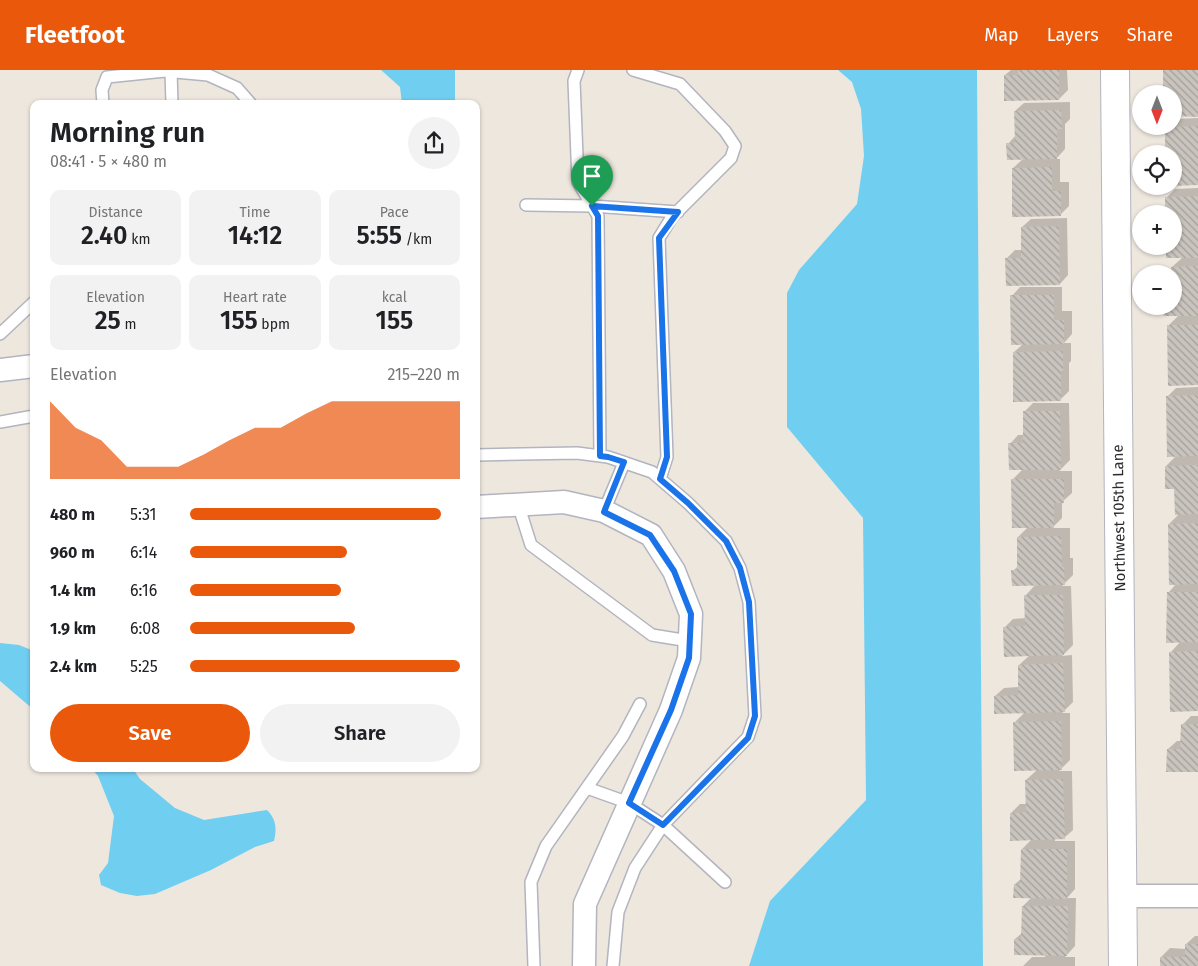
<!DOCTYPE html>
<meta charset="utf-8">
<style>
body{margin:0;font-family:"Fira Sans",sans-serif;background:#f2f2f2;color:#202124;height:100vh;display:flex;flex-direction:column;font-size:19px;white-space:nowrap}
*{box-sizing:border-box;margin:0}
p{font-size:16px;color:#757577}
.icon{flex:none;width:28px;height:28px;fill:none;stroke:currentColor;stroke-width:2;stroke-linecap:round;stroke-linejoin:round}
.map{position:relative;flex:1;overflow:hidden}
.panel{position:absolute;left:30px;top:30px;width:450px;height:672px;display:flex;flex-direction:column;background:#fff;border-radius:10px;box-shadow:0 1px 4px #0004}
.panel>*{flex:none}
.needle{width:32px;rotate:180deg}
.controls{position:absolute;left:1132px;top:15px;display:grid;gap:10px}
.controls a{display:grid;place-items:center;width:50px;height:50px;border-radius:50%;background:#fff;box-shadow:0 1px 4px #0004;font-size:25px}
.pin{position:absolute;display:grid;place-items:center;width:42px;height:42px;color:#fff;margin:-51px -21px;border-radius:50% 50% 50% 0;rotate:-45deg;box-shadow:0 0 5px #0007}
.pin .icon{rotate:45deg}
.round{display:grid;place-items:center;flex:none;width:52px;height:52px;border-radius:26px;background:#f2f2f2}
.head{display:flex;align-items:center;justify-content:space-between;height:85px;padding:0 20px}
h1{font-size:28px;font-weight:600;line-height:38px}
.metrics{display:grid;grid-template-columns:repeat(3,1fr);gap:8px;height:85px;padding:5px 20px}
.metrics div{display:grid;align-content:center;border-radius:10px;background:#f2f2f2;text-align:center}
.metrics b{font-size:25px;font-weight:600}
.metrics small{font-size:14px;font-weight:400}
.metrics p{font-size:14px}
.chart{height:140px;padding:10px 20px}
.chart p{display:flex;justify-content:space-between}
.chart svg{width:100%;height:90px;margin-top:5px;fill:#ea580c;opacity:.7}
.button{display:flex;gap:10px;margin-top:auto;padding:10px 20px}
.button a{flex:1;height:58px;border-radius:30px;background:#ea580c;color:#fff;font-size:20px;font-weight:600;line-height:58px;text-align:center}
.button a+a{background:#f2f2f2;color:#202124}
ul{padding:0 20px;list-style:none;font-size:16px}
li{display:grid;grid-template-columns:80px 60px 1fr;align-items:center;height:38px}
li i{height:12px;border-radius:6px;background:#ea580c}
header{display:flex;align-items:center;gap:30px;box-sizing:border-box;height:70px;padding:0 25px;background:#ea580c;color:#fff}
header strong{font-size:24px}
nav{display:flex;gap:28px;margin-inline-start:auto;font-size:18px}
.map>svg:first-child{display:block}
.water{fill:#70cff1}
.shadow{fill:#0003}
.building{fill:url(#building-back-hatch)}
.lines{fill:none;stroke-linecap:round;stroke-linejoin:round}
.service-casing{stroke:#b2b4bf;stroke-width:14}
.minor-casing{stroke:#b2b4bf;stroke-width:25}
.tertiary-casing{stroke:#b2b4bf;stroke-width:30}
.service{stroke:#fff;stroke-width:11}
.minor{stroke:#fff;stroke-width:22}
.tertiary{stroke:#fff;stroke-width:28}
.route-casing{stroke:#fff;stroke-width:10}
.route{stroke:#1a73e8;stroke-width:6}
.labels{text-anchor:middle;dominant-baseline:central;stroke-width:4;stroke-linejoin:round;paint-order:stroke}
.street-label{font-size:15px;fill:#2c2c2c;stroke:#fff}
</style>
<header>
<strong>Fleetfoot</strong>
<nav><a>Map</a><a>Layers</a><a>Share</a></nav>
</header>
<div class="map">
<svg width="1198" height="896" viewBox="0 0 1198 896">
<defs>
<pattern id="building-back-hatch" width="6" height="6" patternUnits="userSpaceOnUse" patternTransform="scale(1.25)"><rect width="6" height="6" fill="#c9c4bd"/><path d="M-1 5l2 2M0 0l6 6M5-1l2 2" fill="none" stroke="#a39f9a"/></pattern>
</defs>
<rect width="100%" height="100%" fill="#eee7de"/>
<path class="water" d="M381,0h74v34h-53l-2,-17z
M838,0h139l6,896h-234l21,-65 96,-101 -3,-282 -76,-91v-134l12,-23 58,-66 7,-48 -3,-47 -9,-27z
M0,573l19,2 15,6v59l-34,-29z
M92,699h41l7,10 35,29 29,12 63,-10c9,9 10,18 7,31l-19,6 -44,23 -56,24 -18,2 -17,-3 -19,-8 -2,-10 9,-12 6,-47 -16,-40z"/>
<path class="shadow" d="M1011,0h56l1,20 -9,9 -54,-24z
M1070,32v17l-5,5v25l-9,10h4v23h9v24l-9,9 -47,-47 10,-9 -15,-15 8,-9 -1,-24 9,-8z
M1198,48v66l-24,1v-31l-8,-27 8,-1 1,-7z
M1198,118v196l-30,-58 11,-11 -5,-9 -2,-39 11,-10 -9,-11v-32l-8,-16 9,-9z
M1067,148l1,57 -8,9 -53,-26 8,-8h7v-23l9,-8z
M1020,217h42v24h10v23l-8,9h7v18l-2,2v28l-9,9 -46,-48 9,-8 -11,-48z
M1198,317v323l-28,-57 11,-12 -13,-48 9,-10 -8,-59 11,-11 -4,-25 -10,-22 11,-11 -10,-58 9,-9z
M1033,333h36l1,57 -11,11h13v22l-10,9v16l-10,10h18v30h3v17l-11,11h9l2,59 -11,11 10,-1 1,47 -11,11h8v47l-11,11h13l1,59 -9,8h-9v3h20v48l-8,9h9l-1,48 -10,11h10v9h-52l9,-9h13v-2l-30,-16 8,-7v-26l9,-9 -17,-13 7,-6v-29l10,-10 -21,-26 9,-9h7l-1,-24 12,-11 -23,-47 10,-10 -30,-16 9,-8 15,-1v-22l11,-10 -25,-28 8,-8 13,-1 -1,-22 11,-12 -23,-13 6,-6 -1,-28 10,-10 -16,-47 11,-11 -13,-25 8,-9h7l-1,-23z
M1191,646h7v55l-30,-22 9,-8h5v-16z
M1195,866h3v30h-37v-9l9,-9 16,1v-5z"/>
<path class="building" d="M1018,0h41v30l-55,1v-26h14z
M1163,0h35v47l-24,-1v-22h-11z
M1061,40l1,19h-5v30l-50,1 -1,-17h9l-1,-32z
M1198,56v59l-24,1v-32h-9v-27z
M1052,97v24h9v25l-49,1v-49z
M1198,126v62h-32v-12h8v-32h-9v-17z
M1059,156l1,59 -54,1 -1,-28h16v-31z
M1198,196v50h-34l-1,-10h11v-32h-3v-7z
M1010,225h44v25h10v24l-53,1z
M1167,255h31v60l-30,1z
M1063,281v20h-2v30l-48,1v-50z
M1198,325v61l-31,1 -1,-61z
M1023,341h37l1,59h-52l-1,-27h15z
M1198,395v49l-23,1 -1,-26h-9v-23z
M1011,409h53v24h-10v25h-42z
M1198,453v61l-29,1 -1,-61z
M1061,466l1,31h2l1,18 -53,1 -1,-16h6v-33z
M1167,522h31v50l-32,1z
M1024,525h39l1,60 -60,2 -1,-30 22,-1z
M1198,581v60l-28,1 -1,-60z
M1063,593l2,49 -71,2v-18l24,-1v-30z
M1061,651l1,49 -48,1 -1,-49z
M1181,654h17v48h-32l1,-23h13z
M1063,709l2,60 -55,2v-28l16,-1 -1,-32z
M1021,779h46v50l-54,-1 1,-14h6z
M1022,836h46l-1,50 -53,-1v-16h7z
M1185,874h13v22h-38v-9h25z"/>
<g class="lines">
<defs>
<path id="service" d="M578,0l-4,11 4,101 20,34 2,240
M633,0l47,14 45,47 10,15 -4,12 -59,59 -13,21 8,219 -7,22
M171,1l1,33
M103,34l-1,-14 5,-13 58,-6 43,4 29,13 14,16
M526,135l66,1 86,6
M0,264l34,-32
M0,352l34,-6
M476,385l101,-2 31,4 44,15 36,31 38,38 14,27 9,34 6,114 -7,21 -85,88 -28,43 -17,44 -5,54
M518,434l13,41 121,90 37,6
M604,441l20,-48
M587,718l42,15 34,22 62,57
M534,896l-3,-84 15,-36 77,-110 17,-32"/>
<path id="minor" d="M0,300l34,-4
M476,437l88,-5 40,9 47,24 23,36 17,43 -2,44 -18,52 -86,194 -1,62
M1123,826h75"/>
<path id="tertiary" d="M1115,0l8,896"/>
</defs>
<use href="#service" class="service-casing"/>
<use href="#minor" class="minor-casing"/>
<use href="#tertiary" class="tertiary-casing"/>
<use href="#service" class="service"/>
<use href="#minor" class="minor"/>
<use href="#tertiary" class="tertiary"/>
</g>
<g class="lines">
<defs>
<path id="route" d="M592,136l86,6 -19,26 8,219 -7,22 28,24 38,38 14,27 9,34 6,114 -7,22 -85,87 -34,-22 42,-93 18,-52 2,-44 -17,-43 -24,-36 -46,-23 20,-50 -16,-5 -8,-1 -2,-240z"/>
</defs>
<use href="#route" class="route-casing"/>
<use href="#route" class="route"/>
</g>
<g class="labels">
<g class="street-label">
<text transform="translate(1119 448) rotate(-91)">Northwest 105th Lane</text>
</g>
</g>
</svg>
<div class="controls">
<a><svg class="needle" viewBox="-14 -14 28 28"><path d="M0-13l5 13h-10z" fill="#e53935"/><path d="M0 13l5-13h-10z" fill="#757577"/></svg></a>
<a><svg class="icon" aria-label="locate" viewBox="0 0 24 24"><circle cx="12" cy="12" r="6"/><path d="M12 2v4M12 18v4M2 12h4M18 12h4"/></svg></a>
<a>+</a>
<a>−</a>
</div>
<div class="pin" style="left:592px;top:136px;background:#1e9e55"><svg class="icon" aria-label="arrive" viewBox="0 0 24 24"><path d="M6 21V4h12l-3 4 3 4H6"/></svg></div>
<section class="panel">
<div class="head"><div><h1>Morning run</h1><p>08:41 · 5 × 480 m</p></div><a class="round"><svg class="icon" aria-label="share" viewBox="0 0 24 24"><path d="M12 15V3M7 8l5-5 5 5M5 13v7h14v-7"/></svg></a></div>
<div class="metrics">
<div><p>Distance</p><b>2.40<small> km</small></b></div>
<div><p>Time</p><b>14:12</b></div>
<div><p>Pace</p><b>5:55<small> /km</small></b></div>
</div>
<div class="metrics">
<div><p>Elevation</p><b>25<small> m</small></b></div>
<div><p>Heart rate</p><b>155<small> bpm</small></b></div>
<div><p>kcal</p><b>155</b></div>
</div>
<div class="chart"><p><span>Elevation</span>215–220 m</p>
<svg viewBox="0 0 160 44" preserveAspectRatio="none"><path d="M0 44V6L10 19L20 25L30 38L40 38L50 38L60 32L70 25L80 19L90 19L100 12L110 6L120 6L130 6L140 6L150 6L160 6V44z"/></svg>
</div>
<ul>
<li><b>480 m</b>5:31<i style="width:93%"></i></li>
<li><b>960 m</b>6:14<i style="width:58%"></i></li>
<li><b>1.4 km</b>6:16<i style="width:56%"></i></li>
<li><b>1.9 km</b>6:08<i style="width:61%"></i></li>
<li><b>2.4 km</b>5:25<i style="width:100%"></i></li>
</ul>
<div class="button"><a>Save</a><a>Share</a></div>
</section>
</div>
